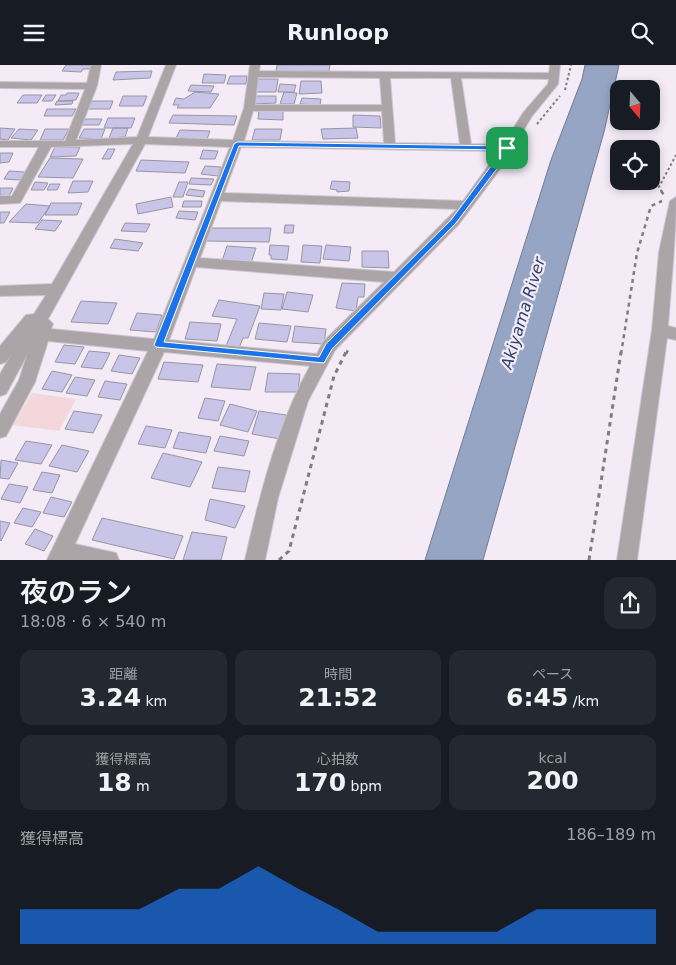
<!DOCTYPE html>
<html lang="ja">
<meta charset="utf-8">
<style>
body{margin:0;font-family:"DejaVu Sans","Noto Sans JP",sans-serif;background:#242831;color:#f1f3f6;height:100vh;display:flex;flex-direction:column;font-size:19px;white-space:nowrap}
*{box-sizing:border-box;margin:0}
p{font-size:16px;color:#9ea1a6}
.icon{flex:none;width:28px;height:28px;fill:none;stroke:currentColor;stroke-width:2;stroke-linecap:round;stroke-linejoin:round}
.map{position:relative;height:495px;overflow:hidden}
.drawer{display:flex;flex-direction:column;background:#171b24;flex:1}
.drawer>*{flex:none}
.needle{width:32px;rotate:161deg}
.tools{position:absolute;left:610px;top:15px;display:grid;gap:10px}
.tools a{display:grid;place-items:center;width:50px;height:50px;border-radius:10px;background:#171b24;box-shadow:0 2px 8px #0003;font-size:25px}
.pin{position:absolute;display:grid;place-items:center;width:42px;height:42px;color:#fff;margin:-21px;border-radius:10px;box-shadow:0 2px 8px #0006}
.round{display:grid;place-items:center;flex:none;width:52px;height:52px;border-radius:15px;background:#242831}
.overview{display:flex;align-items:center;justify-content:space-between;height:85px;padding:0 20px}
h1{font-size:28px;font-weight:600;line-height:38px}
.figures{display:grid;grid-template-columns:repeat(3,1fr);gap:8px;height:85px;padding:5px 20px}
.figures div{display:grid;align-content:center;border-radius:12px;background:#242831;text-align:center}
.figures b{font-size:25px;font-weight:600}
.figures small{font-size:14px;font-weight:400}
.figures p{font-size:14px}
.chart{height:140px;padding:10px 20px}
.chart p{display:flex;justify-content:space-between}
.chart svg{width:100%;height:90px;margin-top:5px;fill:#1a73e8;opacity:.7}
header{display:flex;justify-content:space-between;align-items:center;height:65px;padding:0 20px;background:#171b24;font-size:22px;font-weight:600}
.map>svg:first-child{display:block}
.green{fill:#f4d7da}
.water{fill:#96a5c4;stroke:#737c93}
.building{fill:#c9c5e8;stroke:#9796a2}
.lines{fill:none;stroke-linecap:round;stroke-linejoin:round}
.minor-casing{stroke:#cec6d1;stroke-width:2}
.path-far2{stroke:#817b83;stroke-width:2;stroke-dasharray:2.5 2.5;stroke-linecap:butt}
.path-far1{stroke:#817b83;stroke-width:2.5;stroke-dasharray:4 4;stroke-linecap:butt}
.path{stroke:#817b83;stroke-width:3;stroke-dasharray:4.5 4.5;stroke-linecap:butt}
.minor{fill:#aba5a8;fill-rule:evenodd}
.route{fill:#1a73e8;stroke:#fff;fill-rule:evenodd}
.labels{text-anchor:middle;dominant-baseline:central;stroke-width:4.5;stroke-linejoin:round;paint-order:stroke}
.water-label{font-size:16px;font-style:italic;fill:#2e426d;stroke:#f4ebf7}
</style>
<header><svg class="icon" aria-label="menu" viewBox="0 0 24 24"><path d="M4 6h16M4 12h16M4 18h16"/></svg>Runloop<svg class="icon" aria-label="search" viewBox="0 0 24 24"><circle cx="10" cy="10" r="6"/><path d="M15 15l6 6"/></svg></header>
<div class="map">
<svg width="676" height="495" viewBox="0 0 676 495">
<rect width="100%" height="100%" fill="#f4ebf7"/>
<path class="green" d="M32,328l44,6 -17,32 -46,-6z"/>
<path class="water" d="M585,0h34l-15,67 -121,428h-58l126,-400 31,-81z"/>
<path class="building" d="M66,0h25l-2,4h-6l-2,3 -19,-1z
M277,0h53l-1,6h-53z
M152,6l-2,7 -37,2 3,-8z
M204,9l22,1 -2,8h-22z
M230,11h17l-1,8h-19z
M258,14h20l-2,13h-20z
M301,16h20l1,12 -23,1z
M280,19l16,1 -2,7h-16z
M191,20l23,1 -3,6 -23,-1z
M195,27l24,2 -9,14h-33l2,-3h-6l3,-7 8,1z
M284,27l13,1 -3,11h-14z
M67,28h12l-3,7 -18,1 3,-6h5z
M23,30h19l-5,8h-20z
M46,30h10l-4,6h-10z
M123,31h24l-4,10h-24z
M256,31h20v7l-22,1z
M302,33l19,1 -1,6 -20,-1z
M57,36h16l-1,3 -17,1z
M92,36h21l-3,8h-22z
M47,44h29l-4,7h-28z
M259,45h24v10l-25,-1z
M173,50l64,1 -3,9 -65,-2z
M353,50l27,1 1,12 -28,-1z
M108,53h27l-4,10h-27z
M85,54h17l-3,6h-18z
M0,63l15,1 -7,11 -8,-1z
M113,63h15l-3,9 -16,1z
M356,63l2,10 -35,1 -2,-10z
M19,64l19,1 -7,10 -20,-2z
M45,64h24l-6,11h-23z
M84,64h21l-4,10 -22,-1z
M255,64h27l-2,11h-28z
M180,65l30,1 -3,8 -31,-1z
M55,82h25l-4,9 -26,1z
M108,84h7l-5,10h-8z
M203,85l15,1 -3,8h-15z
M0,88h13l-4,9 -9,1z
M50,93l33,1 -10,19 -35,-1z
M141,95l48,2 -4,11 -49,-2z
M205,101l16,1 -3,9 -17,-2z
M9,106l16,1 -5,8 -16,-1z
M191,113l23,1 -3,6 -22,-1z
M73,116h20l-5,11 -20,1z
M332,116l18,1 -1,9 -12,1v-2l-7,-1z
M35,117l13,1 -4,7h-13z
M179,117h9l-5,15h-10z
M50,119h10l-3,6h-10z
M0,123h13l-4,8 -9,-1z
M189,124l16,2 -2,6 -17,-2z
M171,132l2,10 -35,7 -2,-10z
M184,136h18l-1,6h-19z
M51,138h31l-5,12h-32z
M26,139l24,2 -12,17 -29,-1z
M179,146l19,1 -3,8 -19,-2z
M0,147h10l-6,11h-4z
M42,155l20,1 -7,10 -20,-2z
M125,158l25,1 -4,8 -25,-1z
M285,160h9l-1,8h-9z
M209,163h62l-2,14 -63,-1z
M115,174l28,4 -5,8 -28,-3z
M270,180l19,1 -2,14 -16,-1v-4h-2z
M303,180l19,1 -2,17 -19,-1z
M326,180l25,2 -2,14 -26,-2z
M227,181l29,2 -6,18 -29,-2z
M362,186h26l1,17 -27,-1z
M342,218l23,1 -1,13h-6l-2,14 -20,-3z
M287,227l26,3 -5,17 -26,-3z
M264,228l20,1 -3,16 -20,-1z
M219,235l41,6 -12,32h-5l-4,10 -13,-2 11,-27 -25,-3z
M81,236l36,2 -9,21 -37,-2z
M137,248l25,2 -6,17 -26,-2z
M190,257l31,2 -4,17 -32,-2z
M259,258l32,3 -4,16 -32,-3z
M295,261l31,3 -2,15 -32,-2z
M64,280l20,2 -9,17 -20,-2z
M89,286l21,2 -8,16 -21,-2z
M119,290l21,3 -8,16 -21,-3z
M164,297l39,3 -5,17 -40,-3z
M217,299l39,3 -6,23 -39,-3z
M52,306l20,4 -10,17 -20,-3z
M268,308l32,1 -2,18h-33z
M75,312l20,3 -8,16 -21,-3z
M105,316l22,3 -7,16 -22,-3z
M205,333l20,3 -7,20 -20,-3z
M230,339l27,7 -9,21 -28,-7z
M74,346l28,4 -9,18 -28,-4z
M259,346l27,4 -6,24 -28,-5z
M146,361l26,4 -7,18 -27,-4z
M179,367l32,5 -5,16 -33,-5z
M220,371l29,5 -5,15 -30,-5z
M26,376l26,4 -11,19 -26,-4z
M62,380l27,6 -12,21 -28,-6z
M163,388l39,9 -12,25 -39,-9z
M1,395l17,3 -9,16 -9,-1z
M218,402l32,4 -5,21 -33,-4z
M42,407l18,3 -8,18 -19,-3z
M9,419l19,3 -8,16 -19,-4z
M51,432l21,5 -8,15 -21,-4z
M210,434l35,7 -10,22 -30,-8z
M23,443l18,4 -9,15 -18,-4z
M102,453l81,18 -9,23 -82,-19z
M0,456l10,2 -9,18 -1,-1z
M35,464l18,7 -9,15 -19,-7z
M192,467l35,5 -6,23h-38z"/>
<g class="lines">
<defs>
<path id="minor" d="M91,0h10l-4,21 -21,54 61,-3 29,-72h10l-28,72 85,3 11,-32 6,-43h10l-1,6 290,2 1,-8h10l-2,19 -26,32 -32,53 -41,55 -124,126 -27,51 -30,97 -13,62h-20c15,-66 32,-134 65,-194l-146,-14 -89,192 41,9 3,7h-72l101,-209 -100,-10 -13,41 -29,54 -6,2v-24l19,-34 8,-25 -21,39 -6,2v-22l11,-19 -5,7 -6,2v-18l26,-31 8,-1 12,-19 -46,1v-10l52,-2 81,-140 -82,3 -31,56 -20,1v-8h12l27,-49h-39v-6h65l20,-52 -85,-1v-6l87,1zM258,12l122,1 2,27h-127zM390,13h61l9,66 -65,-1zM461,13l88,1 -1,5 -25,29 -20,32 -32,-1zM253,46h129l2,32 -140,-2zM145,79l85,3 -76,192 -103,-10 2,-5 -5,-5zM241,82l258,4 -36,50 -239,-8zM221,136l236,8 -63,63 -194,-14zM196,202l188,15 -61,60 -6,12 -148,-14z
M676,132c0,43 -5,86 -8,129l8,2v12l-9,-2 -30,222h-20l35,-230 7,-78 11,-51z"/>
</defs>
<use href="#minor" class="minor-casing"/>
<path class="path-far2" d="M565,25l6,-25
M537,59l23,-28
M662,127l-3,-5 17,-32"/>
<path class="path-far1" d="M661,126l4,5
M346,289l2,-4
M621,289l16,-101 14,-47 11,-5"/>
<path class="path" d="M279,495l10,-9 45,-175 12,-24
M589,495l32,-208"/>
<use href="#minor" class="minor"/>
</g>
<path class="route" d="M237,77l270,4 3,2 -14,22 -40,53 -124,126 -8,14 -168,-16 -2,-2 80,-201zM239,81l264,4 -52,70 -125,124 -7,13 -155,-15z"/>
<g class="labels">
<g class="water-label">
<text transform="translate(523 248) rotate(-73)">Akiyama River</text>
</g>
</g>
</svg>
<div class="tools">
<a><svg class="needle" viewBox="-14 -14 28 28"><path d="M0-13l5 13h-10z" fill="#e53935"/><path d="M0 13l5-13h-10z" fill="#9ea1a6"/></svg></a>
<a><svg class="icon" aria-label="locate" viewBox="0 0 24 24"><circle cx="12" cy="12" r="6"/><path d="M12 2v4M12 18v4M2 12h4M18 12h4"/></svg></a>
</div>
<div class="pin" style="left:507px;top:83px;background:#1e9e55"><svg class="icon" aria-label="arrive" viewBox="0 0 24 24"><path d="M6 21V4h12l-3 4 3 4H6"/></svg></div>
</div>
<section class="drawer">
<div class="overview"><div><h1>夜のラン</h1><p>18:08 · 6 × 540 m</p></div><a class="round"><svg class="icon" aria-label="share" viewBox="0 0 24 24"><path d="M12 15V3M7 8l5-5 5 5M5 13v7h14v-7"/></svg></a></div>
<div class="figures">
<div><p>距離</p><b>3.24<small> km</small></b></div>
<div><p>時間</p><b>21:52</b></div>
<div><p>ペース</p><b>6:45<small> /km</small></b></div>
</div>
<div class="figures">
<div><p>獲得標高</p><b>18<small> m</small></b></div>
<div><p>心拍数</p><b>170<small> bpm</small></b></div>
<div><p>kcal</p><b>200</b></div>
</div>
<div class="chart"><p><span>獲得標高</span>186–189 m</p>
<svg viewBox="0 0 160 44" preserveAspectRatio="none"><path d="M0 44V27L10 27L20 27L30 27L40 17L50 17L60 6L70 17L80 27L90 38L100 38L110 38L120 38L130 27L140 27L150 27L160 27V44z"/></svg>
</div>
</section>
